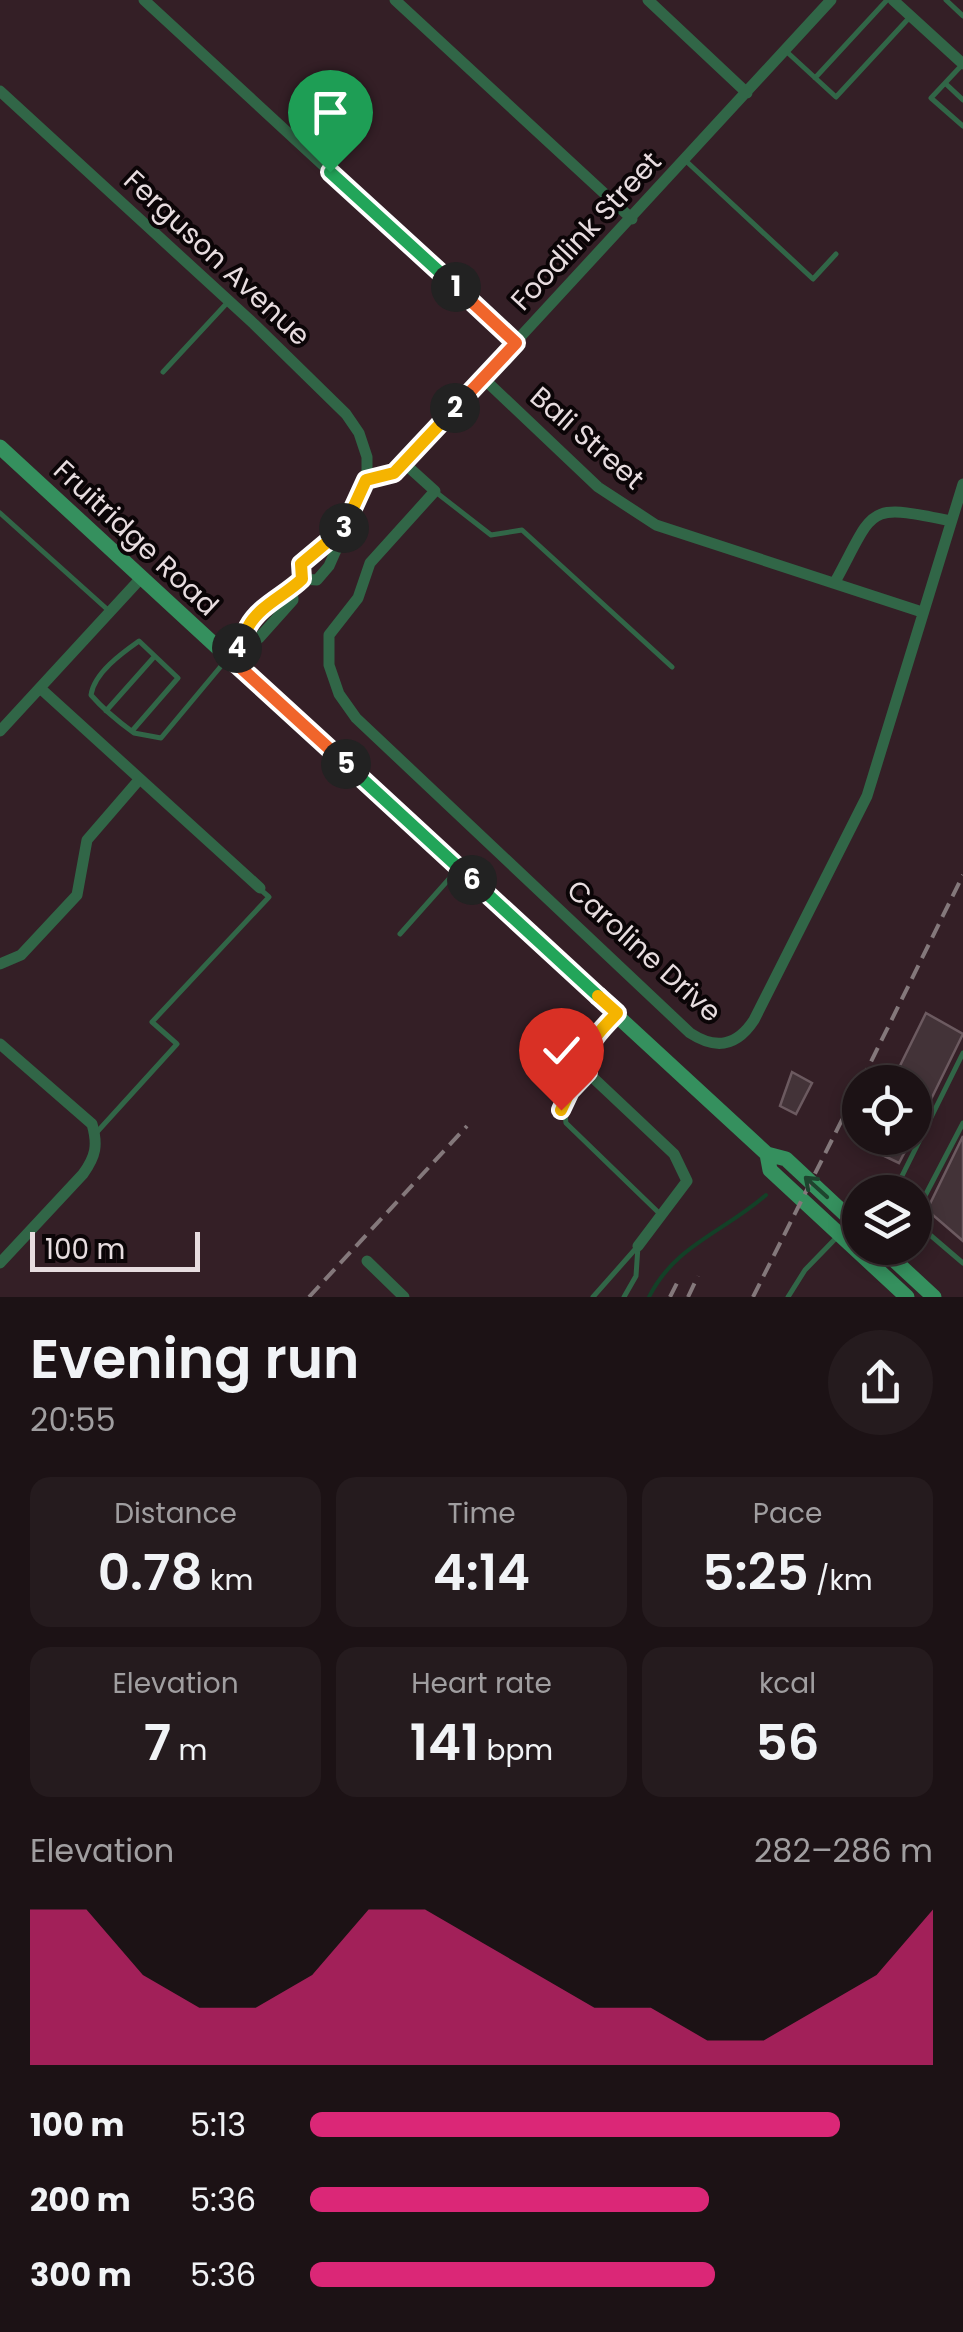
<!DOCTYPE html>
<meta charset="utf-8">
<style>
body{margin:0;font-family:Poppins,sans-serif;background:#251b1e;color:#f1f3f6;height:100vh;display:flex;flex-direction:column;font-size:38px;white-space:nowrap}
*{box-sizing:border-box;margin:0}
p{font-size:32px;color:#a09ea0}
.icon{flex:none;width:55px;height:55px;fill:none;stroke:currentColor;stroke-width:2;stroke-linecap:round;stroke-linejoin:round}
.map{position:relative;height:1297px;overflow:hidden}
.side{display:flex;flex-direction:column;background:#1c1215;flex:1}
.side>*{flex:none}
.controls{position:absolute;left:842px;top:1065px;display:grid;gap:20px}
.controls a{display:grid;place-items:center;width:90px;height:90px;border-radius:50%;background:#1c1215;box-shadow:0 5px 15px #0003,0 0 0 2px #3a3234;font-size:50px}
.scale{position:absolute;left:30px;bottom:25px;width:170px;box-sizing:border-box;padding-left:10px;border:5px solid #e7dcdf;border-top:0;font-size:28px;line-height:35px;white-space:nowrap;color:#e7dcdf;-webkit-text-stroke:8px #0b0507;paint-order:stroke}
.pin{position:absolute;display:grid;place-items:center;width:85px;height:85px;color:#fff;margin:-102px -42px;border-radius:50% 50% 50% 0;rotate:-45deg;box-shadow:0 0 10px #0007}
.pin .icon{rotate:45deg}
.km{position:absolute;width:50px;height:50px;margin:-25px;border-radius:50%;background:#222;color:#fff;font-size:28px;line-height:50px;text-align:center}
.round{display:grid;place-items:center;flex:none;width:105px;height:105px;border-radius:52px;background:#251b1e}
.overview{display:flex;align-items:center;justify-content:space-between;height:170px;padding:0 30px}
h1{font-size:55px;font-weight:600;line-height:75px}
.metrics{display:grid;grid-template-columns:repeat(3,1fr);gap:15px;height:170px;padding:10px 30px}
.metrics div{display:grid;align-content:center;border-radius:20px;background:#251b1e;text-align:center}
.metrics b{font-size:50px;font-weight:600}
.metrics small{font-size:28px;font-weight:400}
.metrics p{font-size:28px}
.chart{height:280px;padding:20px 30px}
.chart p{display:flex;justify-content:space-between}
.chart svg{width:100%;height:180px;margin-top:10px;fill:#db2777;opacity:.7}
ul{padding:0 30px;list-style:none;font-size:32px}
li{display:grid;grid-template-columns:160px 120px 1fr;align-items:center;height:75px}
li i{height:25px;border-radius:12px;background:#db2777}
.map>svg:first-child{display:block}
.built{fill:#341f26;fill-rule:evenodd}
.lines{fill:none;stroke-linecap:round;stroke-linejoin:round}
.stream{stroke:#134027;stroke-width:4}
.building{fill:#433338;stroke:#6c5a60;stroke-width:2.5}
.lane{stroke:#316647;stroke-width:5}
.street{stroke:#316647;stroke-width:11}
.secondary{stroke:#35905e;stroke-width:15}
.rail{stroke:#84787b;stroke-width:4;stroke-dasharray:15 8;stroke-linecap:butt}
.oneway{stroke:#1e442e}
.split-1-casing{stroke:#fff;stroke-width:20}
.split-2-casing{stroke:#fff;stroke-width:20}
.split-3-casing{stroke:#fff;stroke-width:20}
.split-4-casing{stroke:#fff;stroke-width:20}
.split-5-casing{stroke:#fff;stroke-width:20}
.split-6-casing{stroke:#fff;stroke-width:20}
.split-7-casing{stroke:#fff;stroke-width:20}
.split-8-casing{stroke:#fff;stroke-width:20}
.split-1{stroke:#22a559;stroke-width:12}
.split-2{stroke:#f0652b;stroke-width:12}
.split-3{stroke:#f5b400;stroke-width:12}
.split-4{stroke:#f5b400;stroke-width:12}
.split-5{stroke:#f0652b;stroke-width:12}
.split-6{stroke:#22a559;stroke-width:12}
.split-7{stroke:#22a559;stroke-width:12}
.split-8{stroke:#f5b400;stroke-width:12}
.labels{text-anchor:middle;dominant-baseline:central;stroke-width:8;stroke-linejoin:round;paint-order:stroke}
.street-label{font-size:28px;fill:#e7dcdf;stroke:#0b0507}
</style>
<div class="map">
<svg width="963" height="1297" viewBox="0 0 963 1297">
<rect width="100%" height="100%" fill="#26181c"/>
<path class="built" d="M0,0h963v1297h-963zM860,1082h55v56h-55zM860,1192h55v56h-55z"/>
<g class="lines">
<path class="stream" d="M649,1297c26,-52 75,-65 117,-102"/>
</g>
<path class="building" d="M926,1013l37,21 -48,98v-50h-23z
M792,1072l20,11 -16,31 -16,-8z
M963,1136v105l-36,-31z
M865,1138h47l-13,25 -38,-18z"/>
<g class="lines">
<path class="lane" d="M946,0l17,16
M787,52l49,45 73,-79
M961,66l-30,32 32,28
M815,78l72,-78
M945,83l18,17
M686,161l127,118 23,-25
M163,372l64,-69
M437,493l54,42 31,-5 150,137
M0,513l108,97
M106,711l48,-54
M132,731l46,-53 -39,-37c-17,12 -45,32 -48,54 12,14 28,27 43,38l27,5 66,-79
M400,934l57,-64
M585,1074l-22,27 3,22 94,91
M97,1132l80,-88 -25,-22 117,-125 -8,-7
M894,1192l69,-139
M915,1215l48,-92
M915,1222l48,41
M915,1246l12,-14
M900,1264l14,-16
M593,1297l45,-51 -2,30 -12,21
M788,1297l17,-27 32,-33"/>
<path class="street" d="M144,0l372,343
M395,0l237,219
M648,0l99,93
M893,0l70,64
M0,91l254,233 92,90 13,19 8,24v23l-38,86 -12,14 -15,-1 -10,10 1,11 -34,38h-13l-17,19
M483,378l115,109 58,38 266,87
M404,463l31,28 -65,72 -12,35 -29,37v30l10,29 17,24 334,315c26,17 47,13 64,-13l113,-224 96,-312
M367,480l27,-7 10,-10 427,-463
M302,579l-1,-16 38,-28
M835,582c41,-75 29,-79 116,-61
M246,638c1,-17 29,-47 46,-49
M40,688l220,200
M0,731l142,-154
M0,964l21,-9 56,-60 10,-55 51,-59
M617,1013l-32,40 2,19 87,82 13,27 -49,65
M0,1044l92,80c6,21 4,32 -9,50l-83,89
M367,1261l37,36"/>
<path class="secondary" d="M0,447l767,707 19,5 74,69
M767,1154l3,16 137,127
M881,1248l53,49"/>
<path class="rail" d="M861,1082l102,-207
M309,1297l158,-171
M670,1297l7,-14
M688,1297l10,-21
M753,1297l107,-213"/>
</g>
<defs><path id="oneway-shaft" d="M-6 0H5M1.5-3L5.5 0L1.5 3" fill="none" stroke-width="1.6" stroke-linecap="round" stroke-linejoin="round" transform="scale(2.5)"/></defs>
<use class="oneway" href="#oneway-shaft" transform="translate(816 1187) rotate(-138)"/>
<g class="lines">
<defs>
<path id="split-1" d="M330,172l126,115"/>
<path id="split-2" d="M455,408l61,-65 -60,-56"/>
<path id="split-3" d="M344,528l22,-48 28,-7 61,-65"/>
<path id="split-4" d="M237,648c7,-8 7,-13 11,-21 12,-22 38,-32 54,-48l-1,-15 43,-36"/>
<path id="split-5" d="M237,648l-8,9 117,107"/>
<path id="split-6" d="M346,764l126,116"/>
<path id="split-7" d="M472,880l126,116"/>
<path id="split-8" d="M561,1110l9,-19 18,-19c-5,-28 11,-39 29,-59l-19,-17"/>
</defs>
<use href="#split-1" class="split-1-casing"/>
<use href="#split-2" class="split-2-casing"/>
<use href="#split-3" class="split-3-casing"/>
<use href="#split-4" class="split-4-casing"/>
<use href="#split-5" class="split-5-casing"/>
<use href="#split-6" class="split-6-casing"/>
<use href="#split-7" class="split-7-casing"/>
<use href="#split-8" class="split-8-casing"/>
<use href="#split-1" class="split-1"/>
<use href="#split-2" class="split-2"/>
<use href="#split-3" class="split-3"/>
<use href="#split-4" class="split-4"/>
<use href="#split-5" class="split-5"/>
<use href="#split-6" class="split-6"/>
<use href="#split-7" class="split-7"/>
<use href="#split-8" class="split-8"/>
</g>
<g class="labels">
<g class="street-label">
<text transform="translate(586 231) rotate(-47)">Foodlink Street</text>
<text transform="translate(217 258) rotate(43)">Ferguson Avenue</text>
<text transform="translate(587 438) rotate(41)">Bali Street</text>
<text transform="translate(136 538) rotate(43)">Fruitridge Road</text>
<text transform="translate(644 951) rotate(42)">Caroline Drive</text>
</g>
</g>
</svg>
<div class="controls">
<a><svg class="icon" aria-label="locate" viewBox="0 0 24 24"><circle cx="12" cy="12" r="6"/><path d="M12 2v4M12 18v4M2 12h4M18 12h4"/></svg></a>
<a><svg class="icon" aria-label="layers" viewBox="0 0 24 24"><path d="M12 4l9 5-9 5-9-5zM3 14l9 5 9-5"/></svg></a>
</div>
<div class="scale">100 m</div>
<div class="pin" style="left:330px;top:172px;background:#1e9e55"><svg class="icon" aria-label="arrive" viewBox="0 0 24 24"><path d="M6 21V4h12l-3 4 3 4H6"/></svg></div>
<div class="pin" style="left:561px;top:1110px;background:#d93025"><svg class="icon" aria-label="check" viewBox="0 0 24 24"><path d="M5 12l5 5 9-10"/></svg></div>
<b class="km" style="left:456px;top:287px">1</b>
<b class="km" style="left:455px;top:408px">2</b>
<b class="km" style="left:344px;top:528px">3</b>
<b class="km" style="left:237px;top:648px">4</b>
<b class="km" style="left:346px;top:764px">5</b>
<b class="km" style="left:472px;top:880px">6</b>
</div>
<section class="side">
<div class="overview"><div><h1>Evening run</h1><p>20:55</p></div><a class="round"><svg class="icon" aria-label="share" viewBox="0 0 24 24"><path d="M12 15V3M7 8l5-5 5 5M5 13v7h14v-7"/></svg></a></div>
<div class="metrics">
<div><p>Distance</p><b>0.78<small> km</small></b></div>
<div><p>Time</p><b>4:14</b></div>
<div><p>Pace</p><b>5:25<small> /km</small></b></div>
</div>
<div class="metrics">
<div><p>Elevation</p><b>7<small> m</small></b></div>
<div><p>Heart rate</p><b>141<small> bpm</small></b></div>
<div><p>kcal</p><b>56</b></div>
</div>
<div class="chart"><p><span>Elevation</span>282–286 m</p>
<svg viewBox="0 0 160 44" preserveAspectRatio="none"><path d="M0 44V6L10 6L20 22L30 30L40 30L50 22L60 6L70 6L80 14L90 22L100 30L110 30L120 38L130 38L140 30L150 22L160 6V44z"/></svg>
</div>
<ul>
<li><b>100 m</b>5:13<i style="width:85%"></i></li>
<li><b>200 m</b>5:36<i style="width:64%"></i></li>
<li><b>300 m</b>5:36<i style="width:65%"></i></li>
</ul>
</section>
